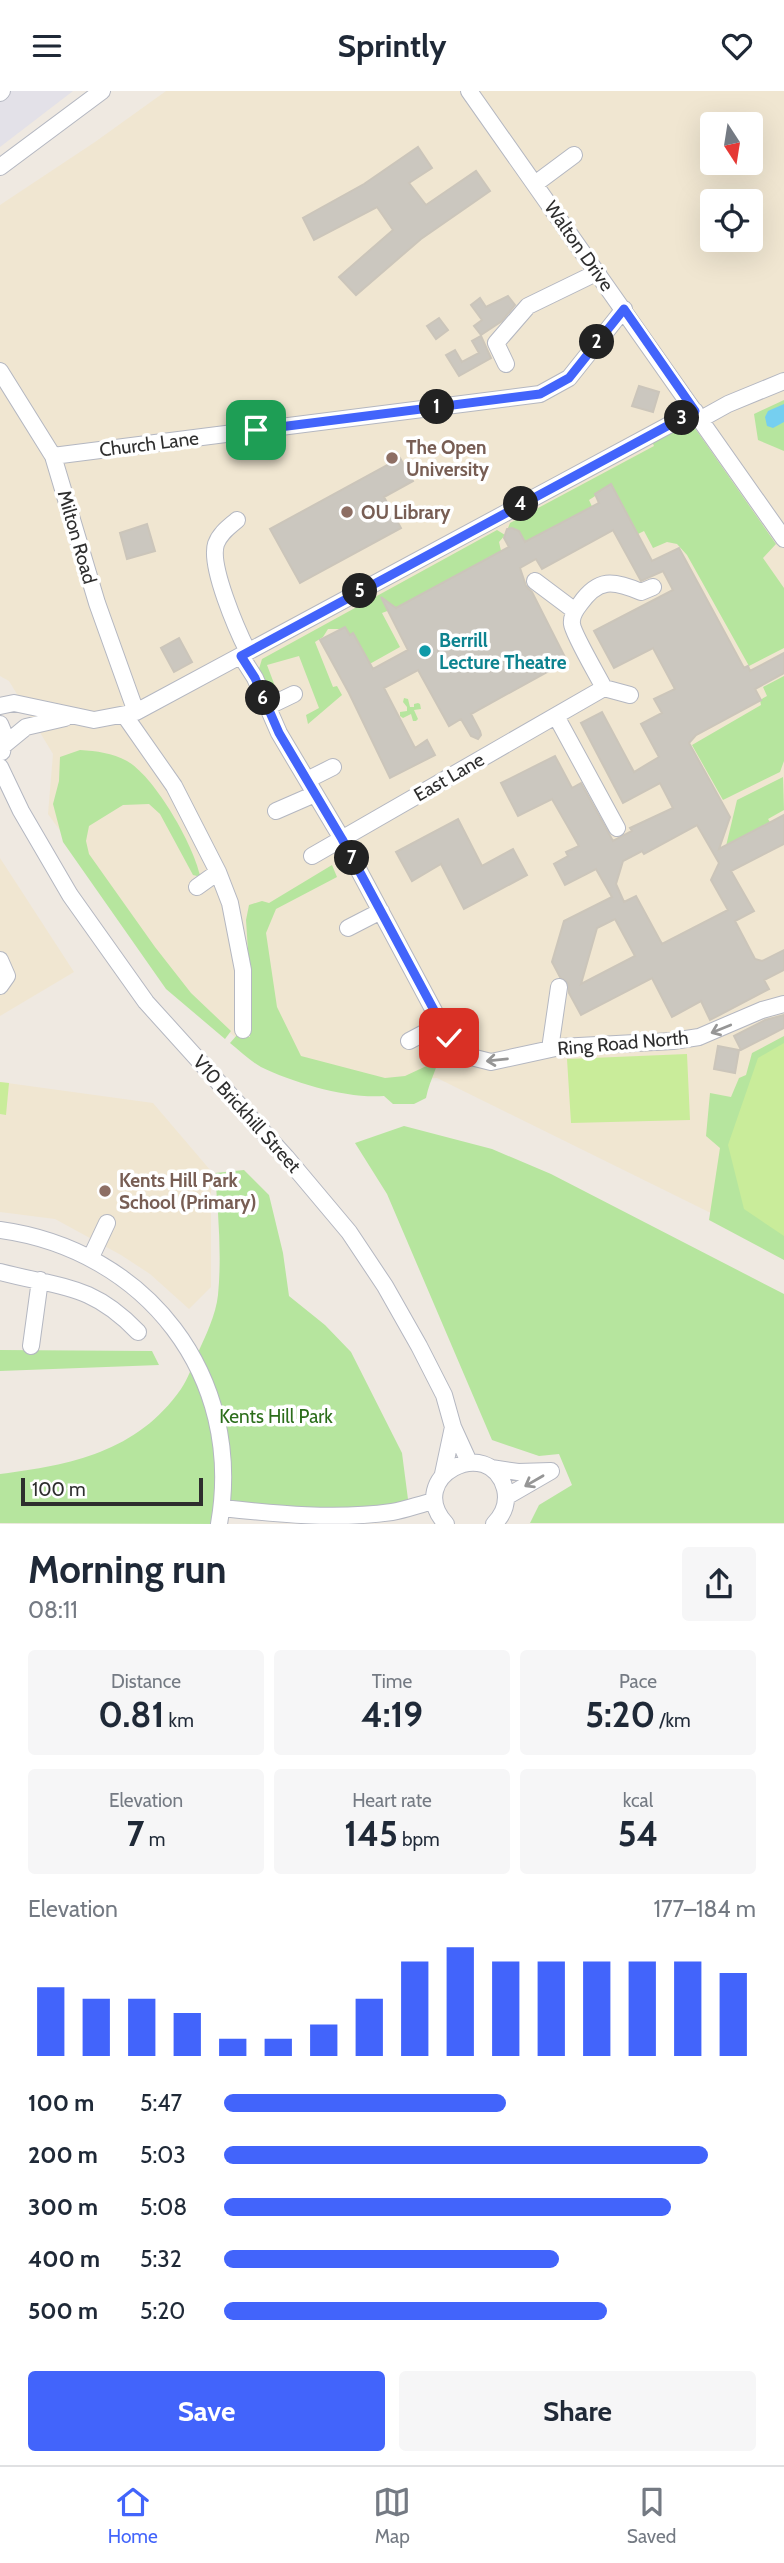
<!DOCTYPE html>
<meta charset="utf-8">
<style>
body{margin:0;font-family:Cabin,sans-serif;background:#f6f6f7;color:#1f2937;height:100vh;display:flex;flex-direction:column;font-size:26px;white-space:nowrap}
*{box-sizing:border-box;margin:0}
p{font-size:23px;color:#747a83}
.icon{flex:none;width:38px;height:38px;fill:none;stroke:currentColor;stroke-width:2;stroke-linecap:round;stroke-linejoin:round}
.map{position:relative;height:1433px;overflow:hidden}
.side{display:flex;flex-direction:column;background:#fff;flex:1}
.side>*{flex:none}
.needle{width:46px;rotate:168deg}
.tools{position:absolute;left:700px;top:21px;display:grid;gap:14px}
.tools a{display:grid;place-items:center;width:63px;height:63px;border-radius:7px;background:#fff;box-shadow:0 7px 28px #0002;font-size:35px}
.scale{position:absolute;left:21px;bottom:18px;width:182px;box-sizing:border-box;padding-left:7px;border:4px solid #2e2e2e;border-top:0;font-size:19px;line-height:24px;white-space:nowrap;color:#2e2e2e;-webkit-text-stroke:5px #fff;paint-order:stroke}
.pin{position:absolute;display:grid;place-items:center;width:60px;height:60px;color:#fff;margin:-30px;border-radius:14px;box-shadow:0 4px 10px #0006}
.km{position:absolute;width:35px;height:35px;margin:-18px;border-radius:50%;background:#222;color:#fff;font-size:19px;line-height:35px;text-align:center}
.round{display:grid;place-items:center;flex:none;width:74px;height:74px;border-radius:7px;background:#f6f6f7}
.headline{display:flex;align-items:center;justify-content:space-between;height:119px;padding:0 28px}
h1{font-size:38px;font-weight:800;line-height:52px}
.stats{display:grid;grid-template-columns:repeat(3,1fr);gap:10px;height:119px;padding:7px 28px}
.stats div{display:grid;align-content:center;border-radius:7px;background:#f6f6f7;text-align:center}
.stats b{font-size:35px;font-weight:800}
.stats small{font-size:19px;font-weight:400}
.stats p{font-size:19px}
.chart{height:196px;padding:14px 28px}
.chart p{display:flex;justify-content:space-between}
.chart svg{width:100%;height:126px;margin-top:7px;stroke:#4264fb;stroke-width:6}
.cta{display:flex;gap:14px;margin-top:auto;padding:14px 28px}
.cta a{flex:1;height:80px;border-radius:7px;background:#4264fb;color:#fff;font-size:28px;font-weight:800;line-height:80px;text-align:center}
.cta a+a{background:#f6f6f7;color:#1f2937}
ul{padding:0 28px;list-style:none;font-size:23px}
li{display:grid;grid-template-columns:112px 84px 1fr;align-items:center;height:52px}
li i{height:18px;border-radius:9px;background:#4264fb}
header{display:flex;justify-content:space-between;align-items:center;height:91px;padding:0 28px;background:#fff;font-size:32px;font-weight:800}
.tab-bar{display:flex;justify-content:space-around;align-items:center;height:98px;border-top:2px solid #e0e1e3;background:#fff;font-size:19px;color:#747a83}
.tab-bar a{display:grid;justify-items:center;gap:4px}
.tab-bar .on{color:#4264fb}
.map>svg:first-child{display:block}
.industrial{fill:#e3e1e8}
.education{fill:#f0e6d1;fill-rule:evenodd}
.green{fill:#b6e59e}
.pitch{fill:#c9ec9a}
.water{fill:#75cff0}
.building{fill:#cbc7bf;stroke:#cbc5ba;stroke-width:2;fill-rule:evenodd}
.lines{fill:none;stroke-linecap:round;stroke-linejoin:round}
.minor-casing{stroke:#b4b7c1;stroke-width:18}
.minor{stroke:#fff;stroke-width:16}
.oneway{stroke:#969696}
.route-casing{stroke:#fff;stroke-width:14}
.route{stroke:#4264fb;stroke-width:9}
.education-dot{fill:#8d6e63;stroke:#fff;stroke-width:2.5}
.culture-dot{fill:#0f9aa8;stroke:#fff;stroke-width:2.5}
.labels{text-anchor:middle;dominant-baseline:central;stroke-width:7;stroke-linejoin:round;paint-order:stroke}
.street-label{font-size:19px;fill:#2e2e2e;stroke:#fff}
.education-label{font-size:19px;font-weight:bold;fill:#785e54;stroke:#fff;text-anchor:start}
.culture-label{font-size:19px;font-weight:bold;fill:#0d838f;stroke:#fff;text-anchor:start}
.park-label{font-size:19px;fill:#2c6e1b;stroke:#fff}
</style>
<header><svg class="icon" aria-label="menu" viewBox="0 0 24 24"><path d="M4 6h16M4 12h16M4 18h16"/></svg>Sprintly<svg class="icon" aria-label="heart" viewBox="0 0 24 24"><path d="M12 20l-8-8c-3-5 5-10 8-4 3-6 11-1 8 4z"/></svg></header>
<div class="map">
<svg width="784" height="1433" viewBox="0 0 784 1433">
<rect width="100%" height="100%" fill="#efe9e1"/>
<path class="industrial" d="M0,0h73l-73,56z"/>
<path class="education" d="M166,0h618v1158l-347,-171 -103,5 -65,-20 -91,-70 -130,-179 5,-60 -44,-73 -9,-5v-471l95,-63zM712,33h39v39h-39zM712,110h39v39h-39z
M0,767l74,114 -74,44z
M0,991l153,21 58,68v116l-22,22 -39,-35 -29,-19 -66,-36 -55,-7z"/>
<path class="green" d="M784,309v51l-26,-11 -4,-26z
M690,330l86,123 -13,14 21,30v60l-35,18 -62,-111 -10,-11 -10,-2 -14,6 -9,-17 -6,3 -26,-49 -23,15 6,13 -70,38 -17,-23 2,-5 144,-77 -4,-9z
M497,439l8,5 -6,7 3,13 -108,58 -4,-3 -8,3 18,34 -34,19 -27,-37h-11l-5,8 -8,5 18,45 4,-1 5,9 -34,29 -2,-9 13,-7 -20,-52 -32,9 11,29 -11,4 -9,-26 4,-13z
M784,585v85l-4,11 -57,28 -31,-55 69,-40 -1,-5 7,-4 -4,-9z
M404,607l4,1 2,8h4v-3l4,-1 2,1 1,5 -7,1 4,9 -2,2h-3l-2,-7 -8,4 -3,-2v-4l7,-1v-4l-4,-5z
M80,659c17,1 32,3 47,11 28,16 66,83 73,114l-3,1 -4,-1 -33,-61 -11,-10 -26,1 -34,21 -3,15 3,13 66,93 36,46 40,38 -6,8 -59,-50 -103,-147 -10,-38 6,-23 1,-24z
M783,686l1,33 -16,9 2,3 -44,24 11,-46z
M332,774l5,12 -61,32 -10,24 11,74 24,49 84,22 20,-2 30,-14 -8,-20 4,-5 7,3c5,23 -7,34 -12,58l-12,6h-21l-9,-8c-36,3 -90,-13 -123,-29 -11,-6 -21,-16 -31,-24l7,-8 13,2v-56l-4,-61 3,-15 13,-4 7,2z
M784,945v224l-75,-40 11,-72 -14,-12 4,-43 21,4 8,-19 7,-3 6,-22z
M404,1035l88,23 59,25 233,120v229h-254l9,-18 33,-20 -13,-31 -20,2 -47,-16 -105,-246 -32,-51z
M244,1079l25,25 14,58 6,43 36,29 26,27 51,101 7,54 -16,5 -171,-4 -3,16 -219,-1v-49c71,-9 137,-22 181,-85 7,-10 11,-23 16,-34 8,-18 19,-40 21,-60 4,-41 0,-82 -3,-122z
M0,1259l152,1 7,14 -159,6z"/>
<path class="pitch" d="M784,952v193l-40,-27 -16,-64 30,-87z
M687,963l3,66 -119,3 -4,-64z
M0,991l9,1 -3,32 -6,-1z"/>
<path class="water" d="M784,313v18l-11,6 -6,-2 -2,-9 3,-6z"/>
<path class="building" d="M418,56l14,21 -23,15 17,22 50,-34 14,20 -69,48 -65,56 -17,-18 54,-47 -16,-23 -63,33 -11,-22 61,-34z
M508,205l7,9 -13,16 -21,14 -7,-9 8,-6 -11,-15 9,-7 6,9z
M439,227l9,12 -12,9 -9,-13z
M481,245l10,22 -32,18 -13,-21 9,-5 7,12 17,-9 -7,-12z
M639,295l20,6 -6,20 -21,-6z
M400,367l13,23 -29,16 17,31 -101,55 -30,-54z
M611,393l41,77 27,-13 65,120 4,-2 2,5 34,-18v20l-29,16 6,11 -65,35 -7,8 41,74 -11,32 65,-34v29l-53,27 23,40 -19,10 20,38 7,2 22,-11v20l-20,10 5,9 -59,31 -9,-19 -29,16 -20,-39 -71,37 -12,-22 -1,-10 -8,-6 -8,-15 12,-41 48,-24 -16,-28 -31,16 -11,-21 14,-8 -2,-4 13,-6 -27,-47 -34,17 -17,-33 54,-27 17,32 9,-5 32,58 19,-10 -2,-3 43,-20 -13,-25 -37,20 -42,-80 21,-11 32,60 25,-15 -18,-33 21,-11 -8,-14 21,-10 -22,-41 -39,20 -20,-37 79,-41 -10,-19 -22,10 -28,-51 -71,39 -6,-10 -16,9 6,18 6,6 35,69 -96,53 9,17 1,4 -3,4 -7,-3 -10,-17 -12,7 -31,-56 -34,18 31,60 12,-8 8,15 -45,23 -41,-85 -29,-53 25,-13 5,8 3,-2 20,36 35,-19 -27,-53 15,11 113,-61 -5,-9 3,-9 5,-1 7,3 6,11 74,-39 -4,-9zM697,734l22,38 -8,17 17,30 -66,34 -26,-48 -12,6 -8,-18 7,-23 19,-10 2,3zM615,828l20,37 -54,28 16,-56z
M147,433l8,27 -28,8 -7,-26z
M179,547l13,24 -18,10 -13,-24z
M458,728l24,47 31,-17 14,26 -63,34 -23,-45 -29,17 -16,-29z
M784,924v13l-43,22 -7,-14 31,-16z
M718,955l21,4 -4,23 -21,-4z"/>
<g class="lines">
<defs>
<path id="minor" d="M469,0l315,448
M0,2l2,-2
M0,76l102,-76
M535,93l39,-29
M506,273l-10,-21 32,-37 70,-34
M0,280l53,85 44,147 39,109
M701,328l27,-15 56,-23
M53,365l487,-62 29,-16 55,-69
M237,429c-8,7 -17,13 -21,24 -7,22 21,86 32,108
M535,490l40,30
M241,565l14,22 24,55 63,106 99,185 18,30 32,8 69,-15 113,-6 26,-4 63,-27 22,-6
M630,604l-26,-7c-6,-12 -31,-54 -32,-64 -1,-7 4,-15 8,-20 18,-26 33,-24 61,-12l12,-5
M0,615l14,-3 80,17 42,-8 559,-301
M267,616l27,-13
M125,625l49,70 44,86 12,31 13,67v60
M556,625l61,112
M0,633l5,12 -3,16
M4,654l22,-18 39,-9
M0,676l21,44 49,84 76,107 140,155 63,75 36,54 34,60 25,49 9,32 16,35
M307,689l26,-13
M276,720l39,-17
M312,765l292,-168
M197,796l21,-15
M348,837l33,-17
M0,869l7,16 -7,10
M409,950l32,-17
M550,958l9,-62
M0,1139c146,20 245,146 219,294
M91,1166l16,-34
M0,1181c60,16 91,11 138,60
M31,1255l9,-66
M491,1377l27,4 33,-1 -45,26
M443,1383l10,-47
M222,1417c56,6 113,12 170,4 14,-2 28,-8 42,-11
M446,1433c-43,-47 44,-91 59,-35 3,13 -1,25 -11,35"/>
</defs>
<use href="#minor" class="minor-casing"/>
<use href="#minor" class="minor"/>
</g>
<defs><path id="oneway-shaft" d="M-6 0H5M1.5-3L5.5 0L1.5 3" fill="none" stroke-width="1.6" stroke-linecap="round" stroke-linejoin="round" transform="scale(1.75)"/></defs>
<g class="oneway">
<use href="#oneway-shaft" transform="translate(721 938) rotate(158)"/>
<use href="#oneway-shaft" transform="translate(497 969) rotate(174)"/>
<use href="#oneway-shaft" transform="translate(534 1390) rotate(150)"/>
</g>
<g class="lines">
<defs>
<path id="route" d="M256,339l284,-36 29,-16 55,-69 71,102 -454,245 14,22 24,55 63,106 107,199"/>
</defs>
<use href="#route" class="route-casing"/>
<use href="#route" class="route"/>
</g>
<g class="education-dot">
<circle cx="392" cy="367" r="7"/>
<circle cx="347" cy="421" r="7"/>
<circle cx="105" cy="1100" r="7"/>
</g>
<circle class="culture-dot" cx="425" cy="560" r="7"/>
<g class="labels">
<g class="street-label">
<text transform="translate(579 155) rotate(55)">Walton Drive</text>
<text transform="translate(149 353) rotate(-7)">Church Lane</text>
<text transform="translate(77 446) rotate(74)">Milton Road</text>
<text transform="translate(449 686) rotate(-30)">East Lane</text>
<text transform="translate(623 952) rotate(-5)">Ring Road North</text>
<text transform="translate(247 1023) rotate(48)">V10 Brickhill Street</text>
</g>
<g class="education-label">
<text x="406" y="356">The Open<tspan x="406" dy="22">University</tspan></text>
<text x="361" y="421">OU Library</text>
<text x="119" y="1089">Kents Hill Park<tspan x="119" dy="22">School (Primary)</tspan></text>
</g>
<g class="culture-label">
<text x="439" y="549">Berrill<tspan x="439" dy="22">Lecture Theatre</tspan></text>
</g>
<g class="park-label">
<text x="276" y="1325">Kents Hill Park</text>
</g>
</g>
</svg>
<div class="tools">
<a><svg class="needle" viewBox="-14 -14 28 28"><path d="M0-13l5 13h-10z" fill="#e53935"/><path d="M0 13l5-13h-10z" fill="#747a83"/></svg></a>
<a><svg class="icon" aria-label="locate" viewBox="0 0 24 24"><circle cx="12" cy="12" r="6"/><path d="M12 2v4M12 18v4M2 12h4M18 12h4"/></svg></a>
</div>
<div class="scale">100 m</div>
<div class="pin" style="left:256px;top:339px;background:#1e9e55"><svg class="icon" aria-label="arrive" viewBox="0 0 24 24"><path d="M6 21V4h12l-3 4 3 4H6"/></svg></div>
<div class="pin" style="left:449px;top:947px;background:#d93025"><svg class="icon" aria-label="check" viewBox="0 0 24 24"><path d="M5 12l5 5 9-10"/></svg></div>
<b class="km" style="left:437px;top:316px">1</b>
<b class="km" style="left:597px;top:251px">2</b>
<b class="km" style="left:682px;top:327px">3</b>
<b class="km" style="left:521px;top:413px">4</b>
<b class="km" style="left:360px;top:500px">5</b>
<b class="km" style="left:263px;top:607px">6</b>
<b class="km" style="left:352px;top:767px">7</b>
</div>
<section class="side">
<div class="headline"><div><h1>Morning run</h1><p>08:11</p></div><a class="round"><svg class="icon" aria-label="share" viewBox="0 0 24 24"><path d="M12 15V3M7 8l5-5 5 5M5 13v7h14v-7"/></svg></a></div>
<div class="stats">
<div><p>Distance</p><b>0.81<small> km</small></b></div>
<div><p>Time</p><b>4:19</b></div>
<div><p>Pace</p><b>5:20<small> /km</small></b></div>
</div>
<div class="stats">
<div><p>Elevation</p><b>7<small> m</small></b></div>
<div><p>Heart rate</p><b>145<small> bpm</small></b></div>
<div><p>kcal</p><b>54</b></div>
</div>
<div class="chart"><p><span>Elevation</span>177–184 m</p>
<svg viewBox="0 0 160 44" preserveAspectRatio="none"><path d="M5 44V20M15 44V24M25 44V24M35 44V29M45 44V38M55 44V38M65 44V33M75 44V24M85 44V11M95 44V6M105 44V11M115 44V11M125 44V11M135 44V11M145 44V11M155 44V15"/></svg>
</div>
<ul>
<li><b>100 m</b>5:47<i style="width:53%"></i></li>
<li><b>200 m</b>5:03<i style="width:91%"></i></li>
<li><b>300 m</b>5:08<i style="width:84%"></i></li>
<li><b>400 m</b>5:32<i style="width:63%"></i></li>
<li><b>500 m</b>5:20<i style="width:72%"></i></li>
</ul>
<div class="cta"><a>Save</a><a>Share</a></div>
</section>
<nav class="tab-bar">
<a class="on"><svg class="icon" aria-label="home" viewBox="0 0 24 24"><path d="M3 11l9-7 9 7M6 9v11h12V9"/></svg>Home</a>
<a><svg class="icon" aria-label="map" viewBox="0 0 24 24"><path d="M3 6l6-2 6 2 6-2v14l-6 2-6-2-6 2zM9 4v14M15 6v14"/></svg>Map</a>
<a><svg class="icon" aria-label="saved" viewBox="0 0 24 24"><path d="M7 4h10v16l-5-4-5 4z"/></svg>Saved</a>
</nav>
